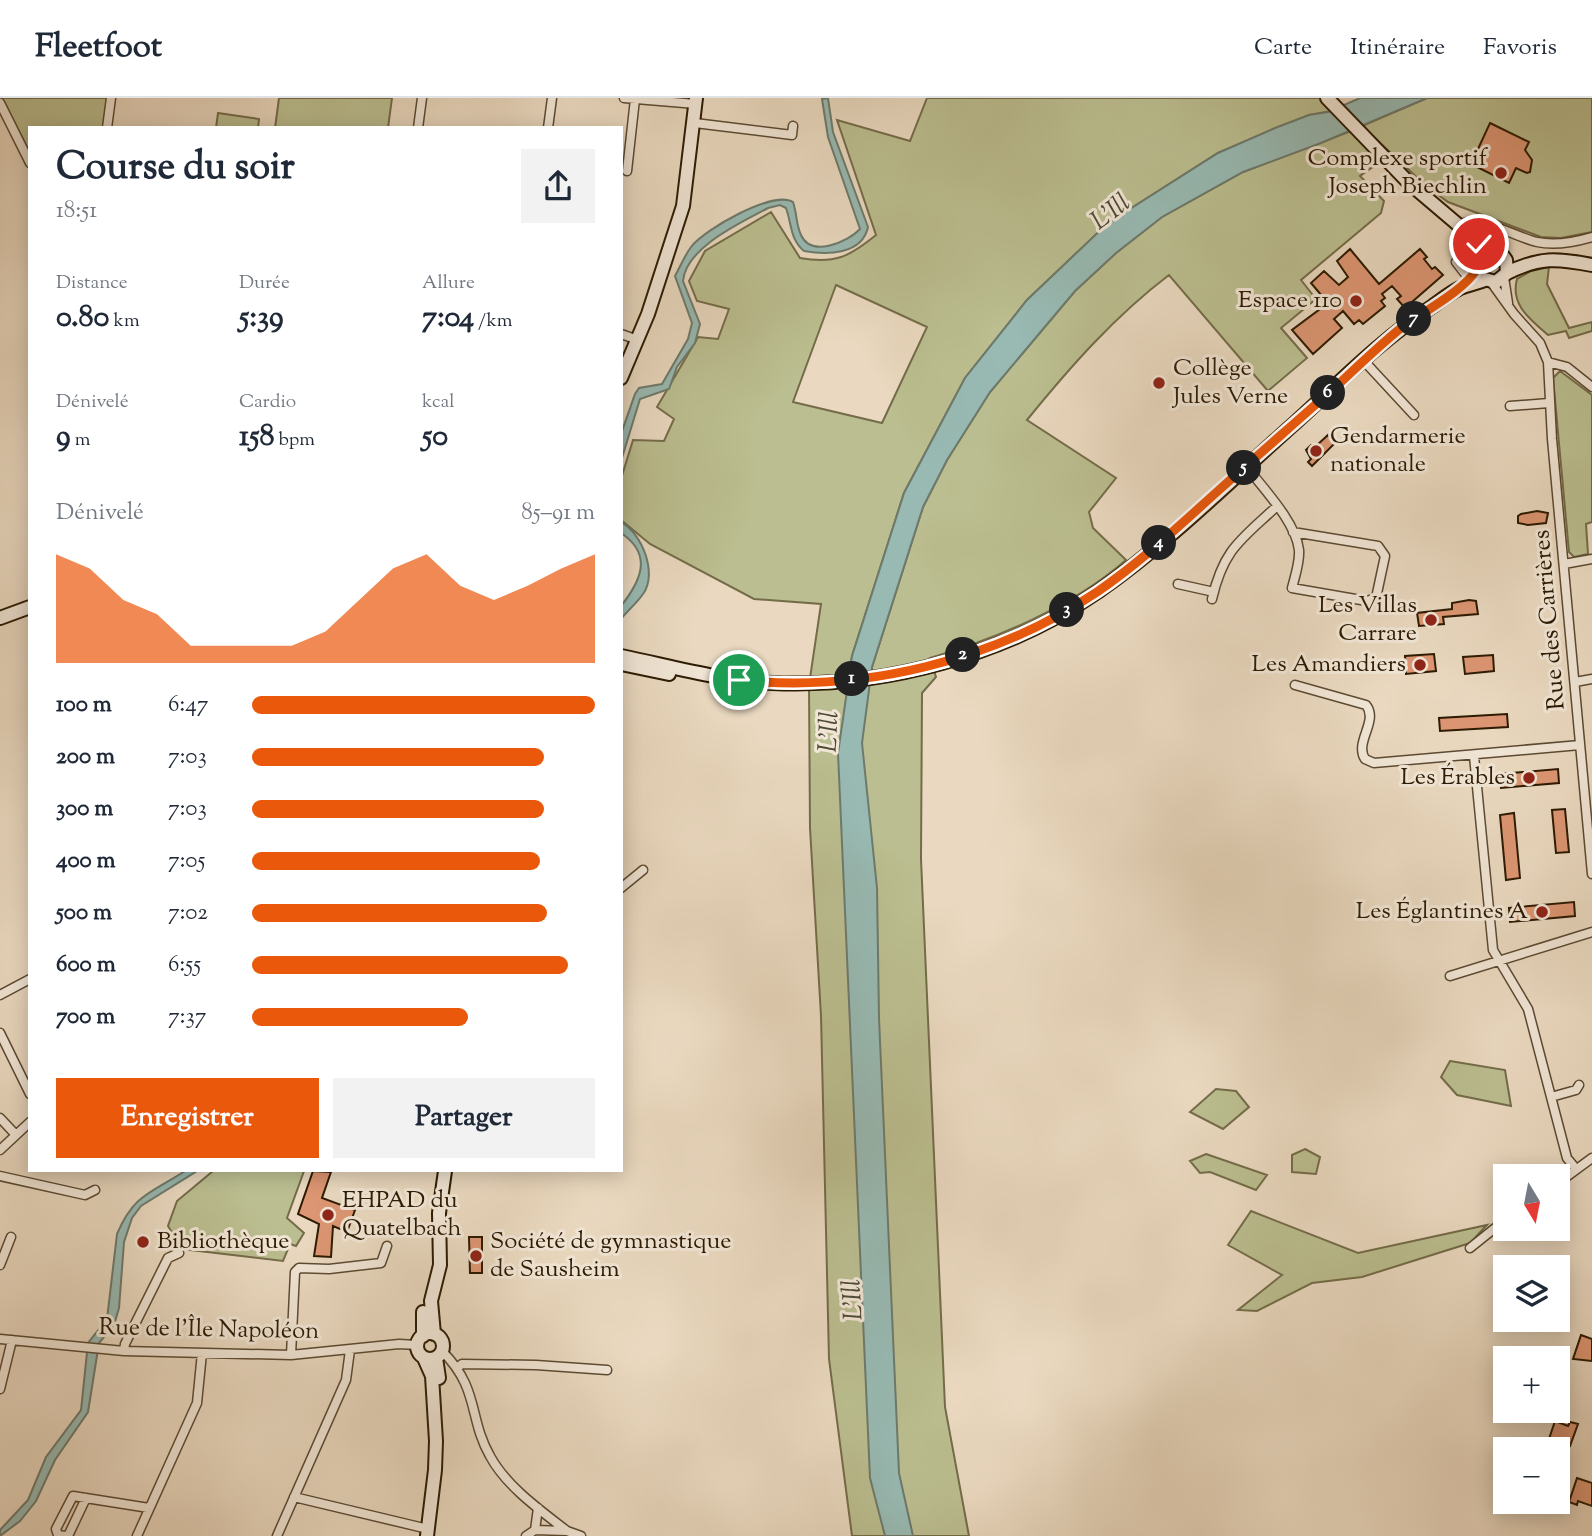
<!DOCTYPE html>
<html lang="fr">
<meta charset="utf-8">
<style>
body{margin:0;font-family:"Sorts Mill Goudy",serif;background:#f2f2f3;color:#1f2937;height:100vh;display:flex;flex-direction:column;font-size:26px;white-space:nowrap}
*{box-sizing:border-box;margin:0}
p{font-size:23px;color:#747a83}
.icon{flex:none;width:38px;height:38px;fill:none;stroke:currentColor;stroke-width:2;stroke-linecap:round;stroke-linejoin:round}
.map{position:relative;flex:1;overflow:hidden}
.panel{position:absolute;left:28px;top:28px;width:595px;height:1046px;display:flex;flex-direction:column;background:#fff;border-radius:0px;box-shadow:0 4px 18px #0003}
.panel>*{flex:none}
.needle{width:46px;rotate:170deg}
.fabs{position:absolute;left:1493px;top:1066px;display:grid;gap:14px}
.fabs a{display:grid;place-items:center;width:77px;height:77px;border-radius:0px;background:#fff;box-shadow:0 4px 18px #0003;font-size:35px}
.pin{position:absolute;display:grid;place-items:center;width:60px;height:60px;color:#fff;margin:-30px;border:4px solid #fff;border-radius:50%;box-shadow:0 2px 7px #0007}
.km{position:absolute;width:35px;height:35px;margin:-18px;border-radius:50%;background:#222;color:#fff;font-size:19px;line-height:35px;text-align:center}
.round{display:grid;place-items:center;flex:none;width:74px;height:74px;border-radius:0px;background:#f2f2f3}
.summary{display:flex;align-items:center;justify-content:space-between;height:119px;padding:0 28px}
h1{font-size:38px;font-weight:700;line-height:52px}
.figures{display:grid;grid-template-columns:repeat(3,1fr);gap:10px;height:119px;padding:7px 28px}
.figures div{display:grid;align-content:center}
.figures b{font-size:30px;font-weight:700}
.figures small{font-size:19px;font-weight:400}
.figures p{font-size:19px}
.chart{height:196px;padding:14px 28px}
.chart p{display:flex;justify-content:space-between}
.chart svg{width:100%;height:126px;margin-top:7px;fill:#ea580c;opacity:.7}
.button{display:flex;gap:14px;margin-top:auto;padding:14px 28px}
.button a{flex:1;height:80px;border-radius:0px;background:#ea580c;color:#fff;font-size:28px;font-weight:700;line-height:80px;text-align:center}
.button a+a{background:#f2f2f3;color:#1f2937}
ul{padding:0 28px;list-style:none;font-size:23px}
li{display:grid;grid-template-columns:112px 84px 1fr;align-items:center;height:52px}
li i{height:18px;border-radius:9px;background:#ea580c}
header{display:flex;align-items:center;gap:42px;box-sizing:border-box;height:98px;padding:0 35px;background:#fff;border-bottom:2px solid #e0e1e3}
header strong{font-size:33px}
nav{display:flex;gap:38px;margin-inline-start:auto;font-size:24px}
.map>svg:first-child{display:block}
.green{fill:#bbbe90;stroke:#746c49;stroke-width:2;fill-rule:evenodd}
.water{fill:#98bab3;stroke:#6d7a6c;stroke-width:2}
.building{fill:#dd9673;stroke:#2c1a02;stroke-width:2}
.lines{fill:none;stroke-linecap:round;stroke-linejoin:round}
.street-casing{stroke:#5c4a32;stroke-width:11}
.secondary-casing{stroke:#2c1a02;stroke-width:16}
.street{stroke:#f1e6d6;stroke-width:8}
.secondary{stroke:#f1e6d6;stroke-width:12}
.route-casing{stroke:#fff;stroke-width:14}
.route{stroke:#ea580c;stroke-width:9}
.poi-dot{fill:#8f2418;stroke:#f1e6d6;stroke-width:2.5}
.labels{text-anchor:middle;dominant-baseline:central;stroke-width:6;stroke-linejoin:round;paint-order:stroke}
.poi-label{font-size:24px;fill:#2c1a02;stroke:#f1e6d6;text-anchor:end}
.street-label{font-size:24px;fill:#2c1a02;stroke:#f1e6d6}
.water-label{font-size:26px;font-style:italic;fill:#4c4a37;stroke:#f1e6d6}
</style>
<header>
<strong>Fleetfoot</strong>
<nav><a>Carte</a><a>Itinéraire</a><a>Favoris</a></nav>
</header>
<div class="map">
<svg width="1592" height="1438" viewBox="0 0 1592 1438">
<rect width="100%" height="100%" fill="#ead9c0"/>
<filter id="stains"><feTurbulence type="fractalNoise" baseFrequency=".00286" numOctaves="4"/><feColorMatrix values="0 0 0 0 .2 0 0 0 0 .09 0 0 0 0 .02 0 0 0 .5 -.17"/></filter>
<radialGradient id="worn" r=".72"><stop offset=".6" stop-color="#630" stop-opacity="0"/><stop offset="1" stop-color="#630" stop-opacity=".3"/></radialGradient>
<path class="green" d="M0,0h107l-4,30h-73v26l-7,-1z
M279,0h113l-4,30h-113z
M927,0h393l12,13 -23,4 -91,38 -110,70 -81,77 -62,78 -61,115 -52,163 -4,26 22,-1 2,-14 51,-160 24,-47 43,-68 85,-101 41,-38 46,-36 81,-45 108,-41 24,24 -2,3 4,6 -17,12 24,25 -3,12 -80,67 15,19 -35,29 26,30 -39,33 -99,-116c-54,41 -99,92 -142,145l89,58 -27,34 4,16 33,32c-53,46 -129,79 -196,98l6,19 -14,16 -1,166 24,548 24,129h-117l-23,-177 -8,-343 -11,-188 -1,-143 12,-81 -67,-5 -104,-55 -29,-24v-41l12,-39 31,1 10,-22 -17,-12 41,-70 20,2 11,-30 -32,-8 -8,-20 16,-30 66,-39 29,46c35,6 49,-1 76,-23l-39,-115 73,21zM836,187l91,42 -45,96 -89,-21z
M1427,0h165v134l-31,6 -20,-1 -93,-35 -22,-16 -64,-60z
M218,15l41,6 -1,9h-42z
M1549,169l-2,17 22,44 23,-6v9l-23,7 -3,-7 -18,4c-18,-16 -38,-30 -31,-56l14,-8z
M1560,273l32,24v127l-6,2 2,30 -14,3 -5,-5 -16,-174z
M1450,963l55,9 6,36 -54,-11 -16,-18z
M1216,991l20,2 13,16 -26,22 -33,-17z
M1305,1051l15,8 -4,17 -24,-2v-17z
M1206,1056l61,21 -11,15 -46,-18 -10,1 -10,-12z
M213,1073h91l-17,47 17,15 -8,13 -6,-2 -7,17 -101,-12 -14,-23 9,-25z
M1251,1113l107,42 129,-28 -17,18 -108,34 -50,6 -55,28 -19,-1 44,-35 -54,-30z"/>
<path class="water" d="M828,0l5,34 35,95c-6,28 -41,28 -64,24 -14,-12 -12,-26 -18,-43l-6,-3 -12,3c-26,14 -82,39 -85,73l17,43 -5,19 -18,24 -8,22 -29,10 -19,62v-27l14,-40 4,-6 23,-4 26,-45 4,-16 -17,-47c5,-9 10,-21 16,-29 14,-18 82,-57 102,-45 4,11 3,23 8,33 10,23 47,7 59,-6l-32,-92 -6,-38z
M1360,0h67l-106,45 -78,29 -81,45 -46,36 -41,38 -85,101 -43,68 -24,47 -51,160 -10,76 15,145 2,130 20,455 14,63h-28l-15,-58 -32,-725 14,-97 52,-163 61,-115 62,-78 81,-77 110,-70 57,-25 34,-13 19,-3z
M621,424c21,11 37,52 22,72 -6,9 -15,16 -22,25v-13c19,-24 33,-51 0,-73z
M185,1073h12l-56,35 -9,12 -8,24 -5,66 -5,17 -15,18 -11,69 -33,48 -19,41 -16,20 -20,15v-6l28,-30 18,-43 35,-47 7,-67 19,-24 10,-85c17,-40 34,-41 68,-63z"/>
<path class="building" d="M1490,25l39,19 -4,8 7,10 -2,12 -3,1 -11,-5 -7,15 -38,-19z
M1350,151l29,35 41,-35 7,8 -3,2 8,10 3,-2 8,8 -38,33 -8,-9 4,-3 -9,-10 -10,8 3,4 -4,3 4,5 -22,18 -4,-4 -5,4 -11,-13 -9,8 8,9 -29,26 -21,-24 36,-27 -17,-20 13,-12 15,14 9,-8 -11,-16z
M1328,337l7,8 -23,23 -4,-4 3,-3 -5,-9 5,-5 5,1z
M1537,413l11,2 -2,10 -18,2 -10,-2v-7l3,-2z
M1469,502l7,1 2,13 -35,3 1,7 -25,2 -2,-13 35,-4v-6z
M1434,556l2,17 -30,3 -1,-18z
M1493,557l1,16 -29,3 -2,-17z
M1507,616l1,13 -68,4 -1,-13z
M1558,671l1,14 -58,5 -1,-14z
M1565,711l4,43 -13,1 -4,-43z
M1514,715l6,65 -14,2 -6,-65z
M1574,804l1,14 -65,6 -1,-14z
M313,1073l18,1 -9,26 33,12 -8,22 -14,-6 -2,31 -17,-1 5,-32 -21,-10z
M469,1139h13v36h-12z
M1581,1237l11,4v22l-19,-2z
M1555,1323l13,5 2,-4 8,2 -8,22 -22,-4z
M1577,1380l15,5v23l-14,-5 -1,4 -8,-3z"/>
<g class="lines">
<defs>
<path id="street" d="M624,0l72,6
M0,5l30,60
M695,25l97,12 1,-9
M107,30l4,-30
M418,30l4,-30
M548,30l4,-30
M627,73l8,-72
M1459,127c20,-11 56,12 78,17 18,4 38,0 55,-5
M1466,177l-10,-13 14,-12
M1504,179l4,26
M1491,184l23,32 26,29 8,19 19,5 25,20
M621,236l17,6
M1364,263l50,54
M1548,264l4,77 40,435
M1510,308l39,-3
M1246,368c16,21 50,56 53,84 1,12 -4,26 -7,38l75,13 9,-3 9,-42 -7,-10 -85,-14
M1564,466l28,-5
M1178,486l36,8
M1212,501c12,-51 29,-59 65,-93
M1575,584l17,-3
M1295,587l71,20c13,16 -12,37 -1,54l9,4 206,-18
M1474,658l19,194 35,59 39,149 9,11
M621,790l22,-18
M1450,878l142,-44
M0,897l30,-16
M0,935l30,61
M1551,999l25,-7 3,-5
M0,1020l16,17
M0,1052l30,-28
M0,1078l85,19 10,-5
M1558,1085l34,-25
M1470,1150l35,-28
M0,1167l11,-28
M0,1241l124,12 167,4 108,-11 18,1
M124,1253l1,-7 43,-86 11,-5
M442,1253c38,38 26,66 48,105 16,30 50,54 77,75
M291,1257l4,-83 4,-4 30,1 52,-6 6,-17
M458,1269l4,-3 74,1 71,5
M0,1291l12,-49
M294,1399l134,32
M535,1432l32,1 14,5
M66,1438l-8,-1 -2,-6 17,-33 76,12
M68,1438l18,-38
M137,1438l60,-133 5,-50
M277,1438l69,-156 4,-30
M526,1438l9,-6 3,-22"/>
<path id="secondary" d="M1327,0l82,85 80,68
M1468,137l13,43 15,4 11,-9 -1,-13 -6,-8 -11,-1 -11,9
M1507,175c33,-16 49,-15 85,-8
M621,280l27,-64 35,-108 13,-108
M0,520l30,-11
M621,558c49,10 101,25 151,27 112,5 234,-28 327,-92 70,-49 133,-112 197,-169 44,-40 87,-84 137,-116 8,-6 17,-13 27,-18 7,-3 17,-5 25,-8
M621,566l48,10
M417 1248a13 13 0 1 1 26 0a13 13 0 1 1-26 0Z
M434,1236l-3,-33 9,-36 -1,-52 6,-42
M423,1238v-24
M424,1260l8,18 4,65 -1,29 -8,66
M436,1260l3,20"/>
</defs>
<use href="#street" class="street-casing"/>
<use href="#secondary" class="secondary-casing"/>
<use href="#street" class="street"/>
<use href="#secondary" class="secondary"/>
</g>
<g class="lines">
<defs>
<path id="route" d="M739,582c123,13 255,-19 358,-88 44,-30 83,-67 122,-102 41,-37 82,-72 123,-109 19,-18 38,-36 59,-53 19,-14 65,-39 75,-58 2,-4 1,-9 4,-14l9,-5 -10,-7"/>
</defs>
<use href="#route" class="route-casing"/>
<use href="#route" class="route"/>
</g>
<g class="poi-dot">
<circle cx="1501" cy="75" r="7"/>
<circle cx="1356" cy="203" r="7"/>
<circle cx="1159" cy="285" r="7"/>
<circle cx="1316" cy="353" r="7"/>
<circle cx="1431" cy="522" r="7"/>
<circle cx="1420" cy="567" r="7"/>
<circle cx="1529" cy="680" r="7"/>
<circle cx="1542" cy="814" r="7"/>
<circle cx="328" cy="1117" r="7"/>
<circle cx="143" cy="1144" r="7"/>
<circle cx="476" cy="1158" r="7"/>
</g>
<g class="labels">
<g class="poi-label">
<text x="1487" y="61">Complexe sportif<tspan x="1487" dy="28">Joseph Biechlin</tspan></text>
<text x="1342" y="203">Espace 110</text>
<text x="1173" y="271" text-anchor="start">Collège<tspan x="1173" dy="28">Jules Verne</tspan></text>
<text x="1330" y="339" text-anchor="start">Gendarmerie<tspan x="1330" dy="28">nationale</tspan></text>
<text x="1417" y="508">Les Villas<tspan x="1417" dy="28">Carrare</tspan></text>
<text x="1406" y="567">Les Amandiers</text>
<text x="1515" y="680">Les Érables</text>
<text x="1528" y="814">Les Églantines A</text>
<text x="342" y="1103" text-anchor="start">EHPAD du<tspan x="342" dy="28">Quatelbach</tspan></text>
<text x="157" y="1144" text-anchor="start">Bibliothèque</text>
<text x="490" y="1144" text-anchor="start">Société de gymnastique<tspan x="490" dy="28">de Sausheim</tspan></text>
</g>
<g class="street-label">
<text transform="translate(1550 522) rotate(-95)">Rue des Carrières</text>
<text transform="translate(209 1232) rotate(1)">Rue de l'Île Napoléon</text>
</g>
<g class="water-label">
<text transform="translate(1111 115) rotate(-37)">L'Ill</text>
<text transform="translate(830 634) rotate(-87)">L'Ill</text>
<text transform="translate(854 1202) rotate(-93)">L'Ill</text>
</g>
</g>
<rect width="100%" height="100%" filter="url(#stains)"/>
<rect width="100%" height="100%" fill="url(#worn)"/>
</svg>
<div class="fabs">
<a><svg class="needle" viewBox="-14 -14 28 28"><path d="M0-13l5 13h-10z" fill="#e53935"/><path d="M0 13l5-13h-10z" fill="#747a83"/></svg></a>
<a><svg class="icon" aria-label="layers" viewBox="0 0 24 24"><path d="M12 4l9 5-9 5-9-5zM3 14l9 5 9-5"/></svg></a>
<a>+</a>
<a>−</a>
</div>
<div class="pin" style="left:739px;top:582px;background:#1e9e55"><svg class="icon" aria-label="arrive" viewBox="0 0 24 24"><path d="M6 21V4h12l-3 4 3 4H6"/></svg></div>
<div class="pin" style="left:1479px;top:146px;background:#d93025"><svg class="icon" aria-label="check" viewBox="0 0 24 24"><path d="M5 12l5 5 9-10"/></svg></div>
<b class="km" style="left:852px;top:581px">1</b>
<b class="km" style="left:963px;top:557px">2</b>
<b class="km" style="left:1067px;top:512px">3</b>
<b class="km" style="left:1159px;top:445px">4</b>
<b class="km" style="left:1244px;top:370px">5</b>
<b class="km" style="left:1328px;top:295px">6</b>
<b class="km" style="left:1414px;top:221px">7</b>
<section class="panel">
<div class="summary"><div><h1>Course du soir</h1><p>18:51</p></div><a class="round"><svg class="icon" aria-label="share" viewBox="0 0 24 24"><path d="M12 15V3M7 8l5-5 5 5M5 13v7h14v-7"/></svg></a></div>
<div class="figures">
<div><p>Distance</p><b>0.80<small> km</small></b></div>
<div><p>Durée</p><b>5:39</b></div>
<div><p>Allure</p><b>7:04<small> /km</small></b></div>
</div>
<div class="figures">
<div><p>Dénivelé</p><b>9<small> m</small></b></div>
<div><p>Cardio</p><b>158<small> bpm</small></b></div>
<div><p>kcal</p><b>50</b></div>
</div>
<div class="chart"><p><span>Dénivelé</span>85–91 m</p>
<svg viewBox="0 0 160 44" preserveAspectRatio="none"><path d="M0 44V6L10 11L20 22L30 27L40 38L50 38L60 38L70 38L80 33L90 22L100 11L110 6L120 17L130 22L140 17L150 11L160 6V44z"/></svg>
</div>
<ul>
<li><b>100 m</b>6:47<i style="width:100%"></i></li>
<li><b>200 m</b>7:03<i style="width:85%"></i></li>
<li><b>300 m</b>7:03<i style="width:85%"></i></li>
<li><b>400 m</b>7:05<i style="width:84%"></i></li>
<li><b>500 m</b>7:02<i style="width:86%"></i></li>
<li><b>600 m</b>6:55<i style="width:92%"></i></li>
<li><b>700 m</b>7:37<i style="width:63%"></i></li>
</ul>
<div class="button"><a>Enregistrer</a><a>Partager</a></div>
</section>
</div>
